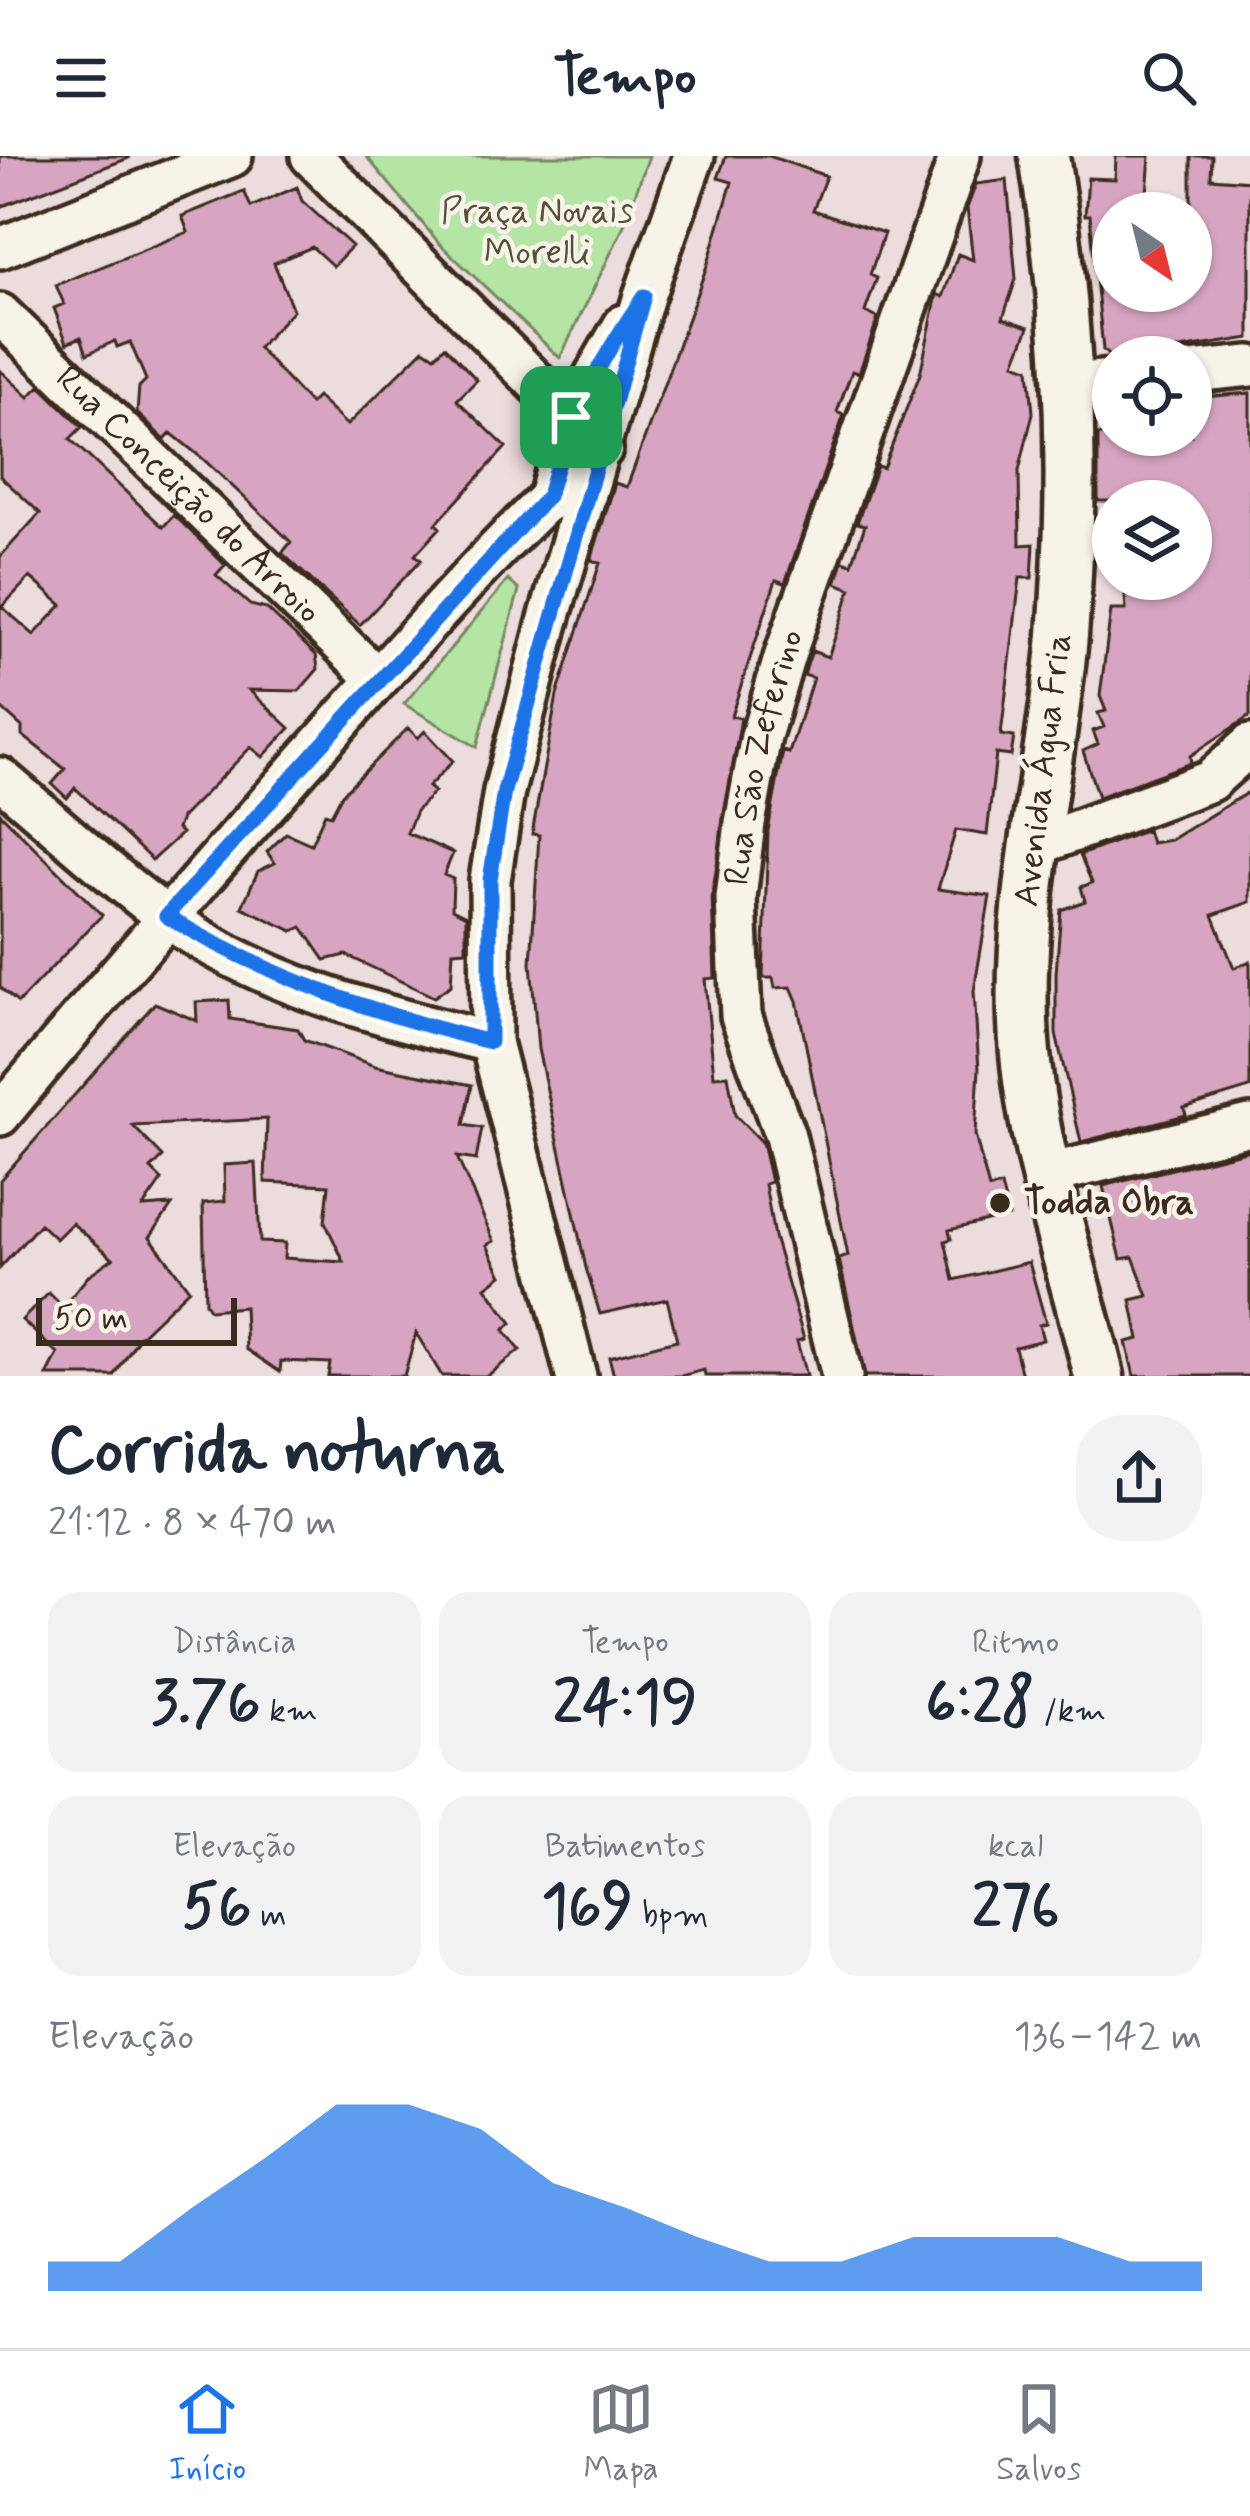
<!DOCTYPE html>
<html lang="pt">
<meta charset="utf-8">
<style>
body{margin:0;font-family:Mynerve,sans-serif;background:#f2f2f3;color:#1f2937;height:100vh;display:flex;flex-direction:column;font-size:45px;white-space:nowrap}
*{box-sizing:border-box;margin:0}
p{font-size:39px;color:#747a83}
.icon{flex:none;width:66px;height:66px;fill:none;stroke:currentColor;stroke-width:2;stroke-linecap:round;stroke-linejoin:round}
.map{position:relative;height:1220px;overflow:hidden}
.details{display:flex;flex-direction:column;background:#fff;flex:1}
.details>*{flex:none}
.needle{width:78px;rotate:145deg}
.controls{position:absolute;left:1092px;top:36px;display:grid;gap:24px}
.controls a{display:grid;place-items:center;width:120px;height:120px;border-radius:50%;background:#fff;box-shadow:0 3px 9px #0004;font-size:60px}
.scale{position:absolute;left:36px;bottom:30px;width:201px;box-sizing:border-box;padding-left:12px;border:6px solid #3b2a1e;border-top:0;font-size:33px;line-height:42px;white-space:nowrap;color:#3b2a1e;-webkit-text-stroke:9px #f7f3e8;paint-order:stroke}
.pin{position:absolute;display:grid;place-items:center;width:102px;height:102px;color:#fff;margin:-51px;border-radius:24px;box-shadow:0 6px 18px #0006}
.round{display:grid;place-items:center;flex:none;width:126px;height:126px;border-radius:48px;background:#f2f2f3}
.head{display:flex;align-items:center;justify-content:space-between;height:204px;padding:0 48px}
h1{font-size:66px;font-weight:700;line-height:90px}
.metrics{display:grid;grid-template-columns:repeat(3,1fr);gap:18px;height:204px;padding:12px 48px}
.metrics div{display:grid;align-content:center;border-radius:30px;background:#f2f2f3;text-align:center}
.metrics b{font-size:60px;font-weight:700}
.metrics small{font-size:33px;font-weight:400}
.metrics p{font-size:33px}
.chart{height:336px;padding:24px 48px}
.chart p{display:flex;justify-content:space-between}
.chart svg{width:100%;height:216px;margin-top:12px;fill:#1a73e8;opacity:.7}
header{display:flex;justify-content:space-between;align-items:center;height:156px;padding:0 48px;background:#fff;font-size:54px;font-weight:700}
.dock{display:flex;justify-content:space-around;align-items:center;height:168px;border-top:3px solid #e0e1e3;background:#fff;font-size:33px;color:#747a83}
.dock a{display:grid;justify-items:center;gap:6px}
.dock .selected{color:#1a73e8}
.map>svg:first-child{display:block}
.green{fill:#b4e5a5;stroke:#788862;stroke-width:3}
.building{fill:#d7a5c2;stroke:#3b2a1e;stroke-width:3;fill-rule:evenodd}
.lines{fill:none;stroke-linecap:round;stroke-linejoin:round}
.minor-casing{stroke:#3b2a1e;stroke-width:48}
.major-casing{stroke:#3b2a1e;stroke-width:57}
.minor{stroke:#f7f3e8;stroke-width:39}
.major{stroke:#f7f3e8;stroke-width:48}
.route-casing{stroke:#fff;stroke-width:24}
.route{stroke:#1a73e8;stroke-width:15}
.poi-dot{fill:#3b2a1e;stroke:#f7f3e8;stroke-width:4.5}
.labels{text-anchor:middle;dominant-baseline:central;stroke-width:9;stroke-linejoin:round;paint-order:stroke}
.park-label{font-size:36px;fill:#534f39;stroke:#f7f3e8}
.street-label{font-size:36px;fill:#3b2a1e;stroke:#f7f3e8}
.poi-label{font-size:36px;font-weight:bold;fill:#3b2a1e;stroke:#f7f3e8;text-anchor:start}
</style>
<header><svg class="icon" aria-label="menu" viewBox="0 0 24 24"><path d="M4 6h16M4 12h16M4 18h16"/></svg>Tempo<svg class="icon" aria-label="search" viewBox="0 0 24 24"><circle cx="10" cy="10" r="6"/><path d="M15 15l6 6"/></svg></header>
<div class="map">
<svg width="1250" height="1220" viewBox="0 0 1250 1220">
<rect width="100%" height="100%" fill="#eddcdd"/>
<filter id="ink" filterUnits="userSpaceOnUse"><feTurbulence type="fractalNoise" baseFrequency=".00833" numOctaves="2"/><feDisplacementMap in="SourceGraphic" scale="24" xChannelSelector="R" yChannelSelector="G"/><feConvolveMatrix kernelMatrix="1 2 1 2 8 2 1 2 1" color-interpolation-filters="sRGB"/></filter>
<g filter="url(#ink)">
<path class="green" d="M366,0h283l-27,74 -62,128 -121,-115z
M508,424l11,10 -42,157 -73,-43z"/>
<path class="building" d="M0,0h129v2l-129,49z
M726,0h43l57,20 -13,34 71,23 -14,42 7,3 -12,34 13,6 -19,55 -7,-2 -15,41 7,3 -59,168 -9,-3 -45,136 10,2 -29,177 3,83 -10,1 9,97 14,-1 7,40 27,28 9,39 -6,2 9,53 30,102 -7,2 9,35h-101l-1,-6 -23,6h-67l-5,-19 68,-17 -10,-41 -67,15 -14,-46 -48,-219 -7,-86 8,-128 -7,-1 25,-139 43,-132 -9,-3 24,-77 12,4 82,-227 23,-78 -14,-4z
M1116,0h34l-4,50 -20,-2 -1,9h-12v78h78v-135h21l-1,22 39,3v157l-121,19 -20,-1 -6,-6 -13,-135h-5l3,-37 27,1z
M1007,24l9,99 -13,39 26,9 -14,36 14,5 4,45 -14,58 1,74 14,-1 -2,34h-12l-19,157 13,2 -3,19 -15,-2 -9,81 -31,-5 -18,59 52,7 -16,95 5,78 -4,66 14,54 12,-3 8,30 -60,14 2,9 -6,2 9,39 75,-18 17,61 -7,2 4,15 -28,7 7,29h-157l-26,-117 9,-3 -51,-255 -6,-14 -16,1 -2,-10h-10l5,-147 15,-80 6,2 24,-75 -9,-3 4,-13 4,-11 16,6 12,-34 11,-34 -15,-6 7,-22 9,3 13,-39 -8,-2 20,-57 6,2 37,-94 17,-80 6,3 15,-43 15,6 -6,-52 9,-24z
M297,31l5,14 50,45 -19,20 -21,-19 -38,16 19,47 -35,38 52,56 7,-7 30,28 77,-76 11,7 10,-10 32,34 -20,20 49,47 -70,77 4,4 -25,27 6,5 -61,65 -78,-72 9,-11 -28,-27 -60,-56 -32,-26 -6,7 -28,-27 2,-26 7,-7 -16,-38 -13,5 -2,-6 -28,13 -6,-17 -14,6 -13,-35 10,-4 -8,-19 132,-53 -6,-16 62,-25 7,16z
M0,214l29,27 11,-11 42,41 -12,12 93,88 11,-12 51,50 -9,10 34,30 17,4 49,46 2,14 -19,22 -50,-1 41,38 -27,29 -12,-10 -70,71 -4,11 5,4 -30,27 -77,-72 -8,10 -15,-14 13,-15 -43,-34v-8l-22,-20v-150l40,-44 -40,-37zM30,421l32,28 -28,30 -32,-28z
M1250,237v323l-60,40 1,7 -93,34 -15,-46 15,-7 -5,-13 11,-4 -6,-14 8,-2 -6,-15 11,-86h15l-2,-31h67v-78h-93v-66h93v-37z
M408,572l10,10 7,-7 28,30 -25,26 6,5 -18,19 -9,22 46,20 -9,22 9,4 -1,30 14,7v34l-13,1 -2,34 -17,12 -88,-42 -21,5 -23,-33 -9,4 -51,-24 16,-36 17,-8 -8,-11 19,-19 25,11 14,-31 6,2 11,-21z
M1250,635v111l-37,13 21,53 16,-7v127l-66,20 2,7 -105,27 -25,-108v-61l5,-63 24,-9 -4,-14 11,-4 -12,-28 67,-25 4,13 19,-3z
M0,657l102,102 -84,88 -18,-16z
M229,844l1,19 68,10 6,11 71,26 97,19 -8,40 18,3 -6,32 -19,-3 37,84 -7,4 15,30 -16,12 26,36 -8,7 16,20 -33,26h-45l-26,-43 -12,43h-76l2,-13 -49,-2 -1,11 -34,-23 -2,-42 -34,3 -5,-7 -2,-100 22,-2 -1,-36 32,-2 4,79 25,1 -1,15 60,4 -19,-40 4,-37 -64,-3 2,-63 -134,7 30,31 -12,12 11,11 -19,27 29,-2 -22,32 39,52 -49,47 -26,40h-67l11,-22 -36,-34 27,-27 14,14 26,-32 24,-17 -41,-35 -16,16 -16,-15 -40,44v-88l155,-177 42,18 -1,-19z
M1250,994v226h-116l-8,-34 13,-3 -8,-39 17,-4 -15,-39 -12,2 -18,-73z"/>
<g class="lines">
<defs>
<g id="minor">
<path d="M311,0l260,261"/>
<path d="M0,92l232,-92"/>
<path id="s1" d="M0,158l378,365"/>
<path d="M1191,216l59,-6"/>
<path d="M1071,228l42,-4"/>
<path d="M548,345l23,-84 53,-92"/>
<path d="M0,622c54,45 107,95 164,137 93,69 216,101 327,127"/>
<path d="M1032,691l178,-66 40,-36"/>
<path d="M0,959c107,-130 218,-256 330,-382 87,-98 174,-198 272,-284"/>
<path d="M1049,1018l201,-49"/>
<path d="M576,1220l-85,-334 -1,-162 14,-89 43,-165 97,-330 50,-140"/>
<path id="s2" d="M842,1220l-57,-240 -44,-120 -5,-118 9,-75 16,-87 24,-81 175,-499"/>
</g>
<path id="major" d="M1044,0c26,159 32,318 19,479 -11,130 -45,256 -40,387 4,119 49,239 76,354"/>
</defs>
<use href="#minor" class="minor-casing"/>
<use href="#major" class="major-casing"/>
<use href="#minor" class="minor"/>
<use href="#major" class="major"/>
</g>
</g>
<g class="lines" filter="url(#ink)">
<defs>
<path id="route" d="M644,140l-140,495 -14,89v162c-115,-28 -222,-65 -324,-126l382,-420c20,-76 51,-135 96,-200z"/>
</defs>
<use href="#route" class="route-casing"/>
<use href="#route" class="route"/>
</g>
<circle class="poi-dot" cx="1000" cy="1047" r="12"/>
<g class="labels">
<g class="park-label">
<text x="537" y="56">Praça Novais<tspan x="537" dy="41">Morelli</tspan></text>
</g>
<g class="street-label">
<text stroke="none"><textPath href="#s1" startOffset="261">Rua Conceição do Arroio</textPath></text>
<text stroke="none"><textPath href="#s2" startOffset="636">Rua São Zeferino</textPath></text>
<text transform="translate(1044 614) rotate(-83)">Avenida Água Fria</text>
</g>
<g class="poi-label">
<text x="1024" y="1047">Todda Obra</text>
</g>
</g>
</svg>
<div class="controls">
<a><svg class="needle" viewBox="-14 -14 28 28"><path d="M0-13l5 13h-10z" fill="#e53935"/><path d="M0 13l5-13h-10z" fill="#747a83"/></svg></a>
<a><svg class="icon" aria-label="locate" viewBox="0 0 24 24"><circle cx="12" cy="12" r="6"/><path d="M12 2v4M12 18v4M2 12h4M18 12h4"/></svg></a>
<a><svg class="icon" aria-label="layers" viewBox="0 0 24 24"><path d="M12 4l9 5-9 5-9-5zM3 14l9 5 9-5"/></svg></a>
</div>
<div class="scale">50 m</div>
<div class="pin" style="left:571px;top:261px;background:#1e9e55"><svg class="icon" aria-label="arrive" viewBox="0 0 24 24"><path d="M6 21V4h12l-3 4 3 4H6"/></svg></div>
</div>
<section class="details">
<div class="head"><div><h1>Corrida noturna</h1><p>21:12 · 8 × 470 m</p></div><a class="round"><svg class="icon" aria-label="share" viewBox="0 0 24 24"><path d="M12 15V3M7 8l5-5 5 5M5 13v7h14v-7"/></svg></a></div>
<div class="metrics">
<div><p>Distância</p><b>3.76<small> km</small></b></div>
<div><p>Tempo</p><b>24:19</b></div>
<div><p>Ritmo</p><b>6:28<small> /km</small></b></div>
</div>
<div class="metrics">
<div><p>Elevação</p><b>56<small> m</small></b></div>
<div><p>Batimentos</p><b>169<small> bpm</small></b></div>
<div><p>kcal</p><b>276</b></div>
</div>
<div class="chart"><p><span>Elevação</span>136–142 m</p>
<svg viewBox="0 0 160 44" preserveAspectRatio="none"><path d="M0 44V38L10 38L20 27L30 17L40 6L50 6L60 11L70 22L80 27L90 33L100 38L110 38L120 33L130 33L140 33L150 38L160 38V44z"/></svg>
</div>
</section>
<nav class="dock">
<a class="selected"><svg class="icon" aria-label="home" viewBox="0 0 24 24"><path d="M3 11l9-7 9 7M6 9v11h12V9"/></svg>Início</a>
<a><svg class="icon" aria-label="map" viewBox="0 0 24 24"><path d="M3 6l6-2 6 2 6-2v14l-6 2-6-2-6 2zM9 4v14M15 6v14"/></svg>Mapa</a>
<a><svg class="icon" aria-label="saved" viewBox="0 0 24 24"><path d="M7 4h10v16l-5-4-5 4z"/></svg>Salvos</a>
</nav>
